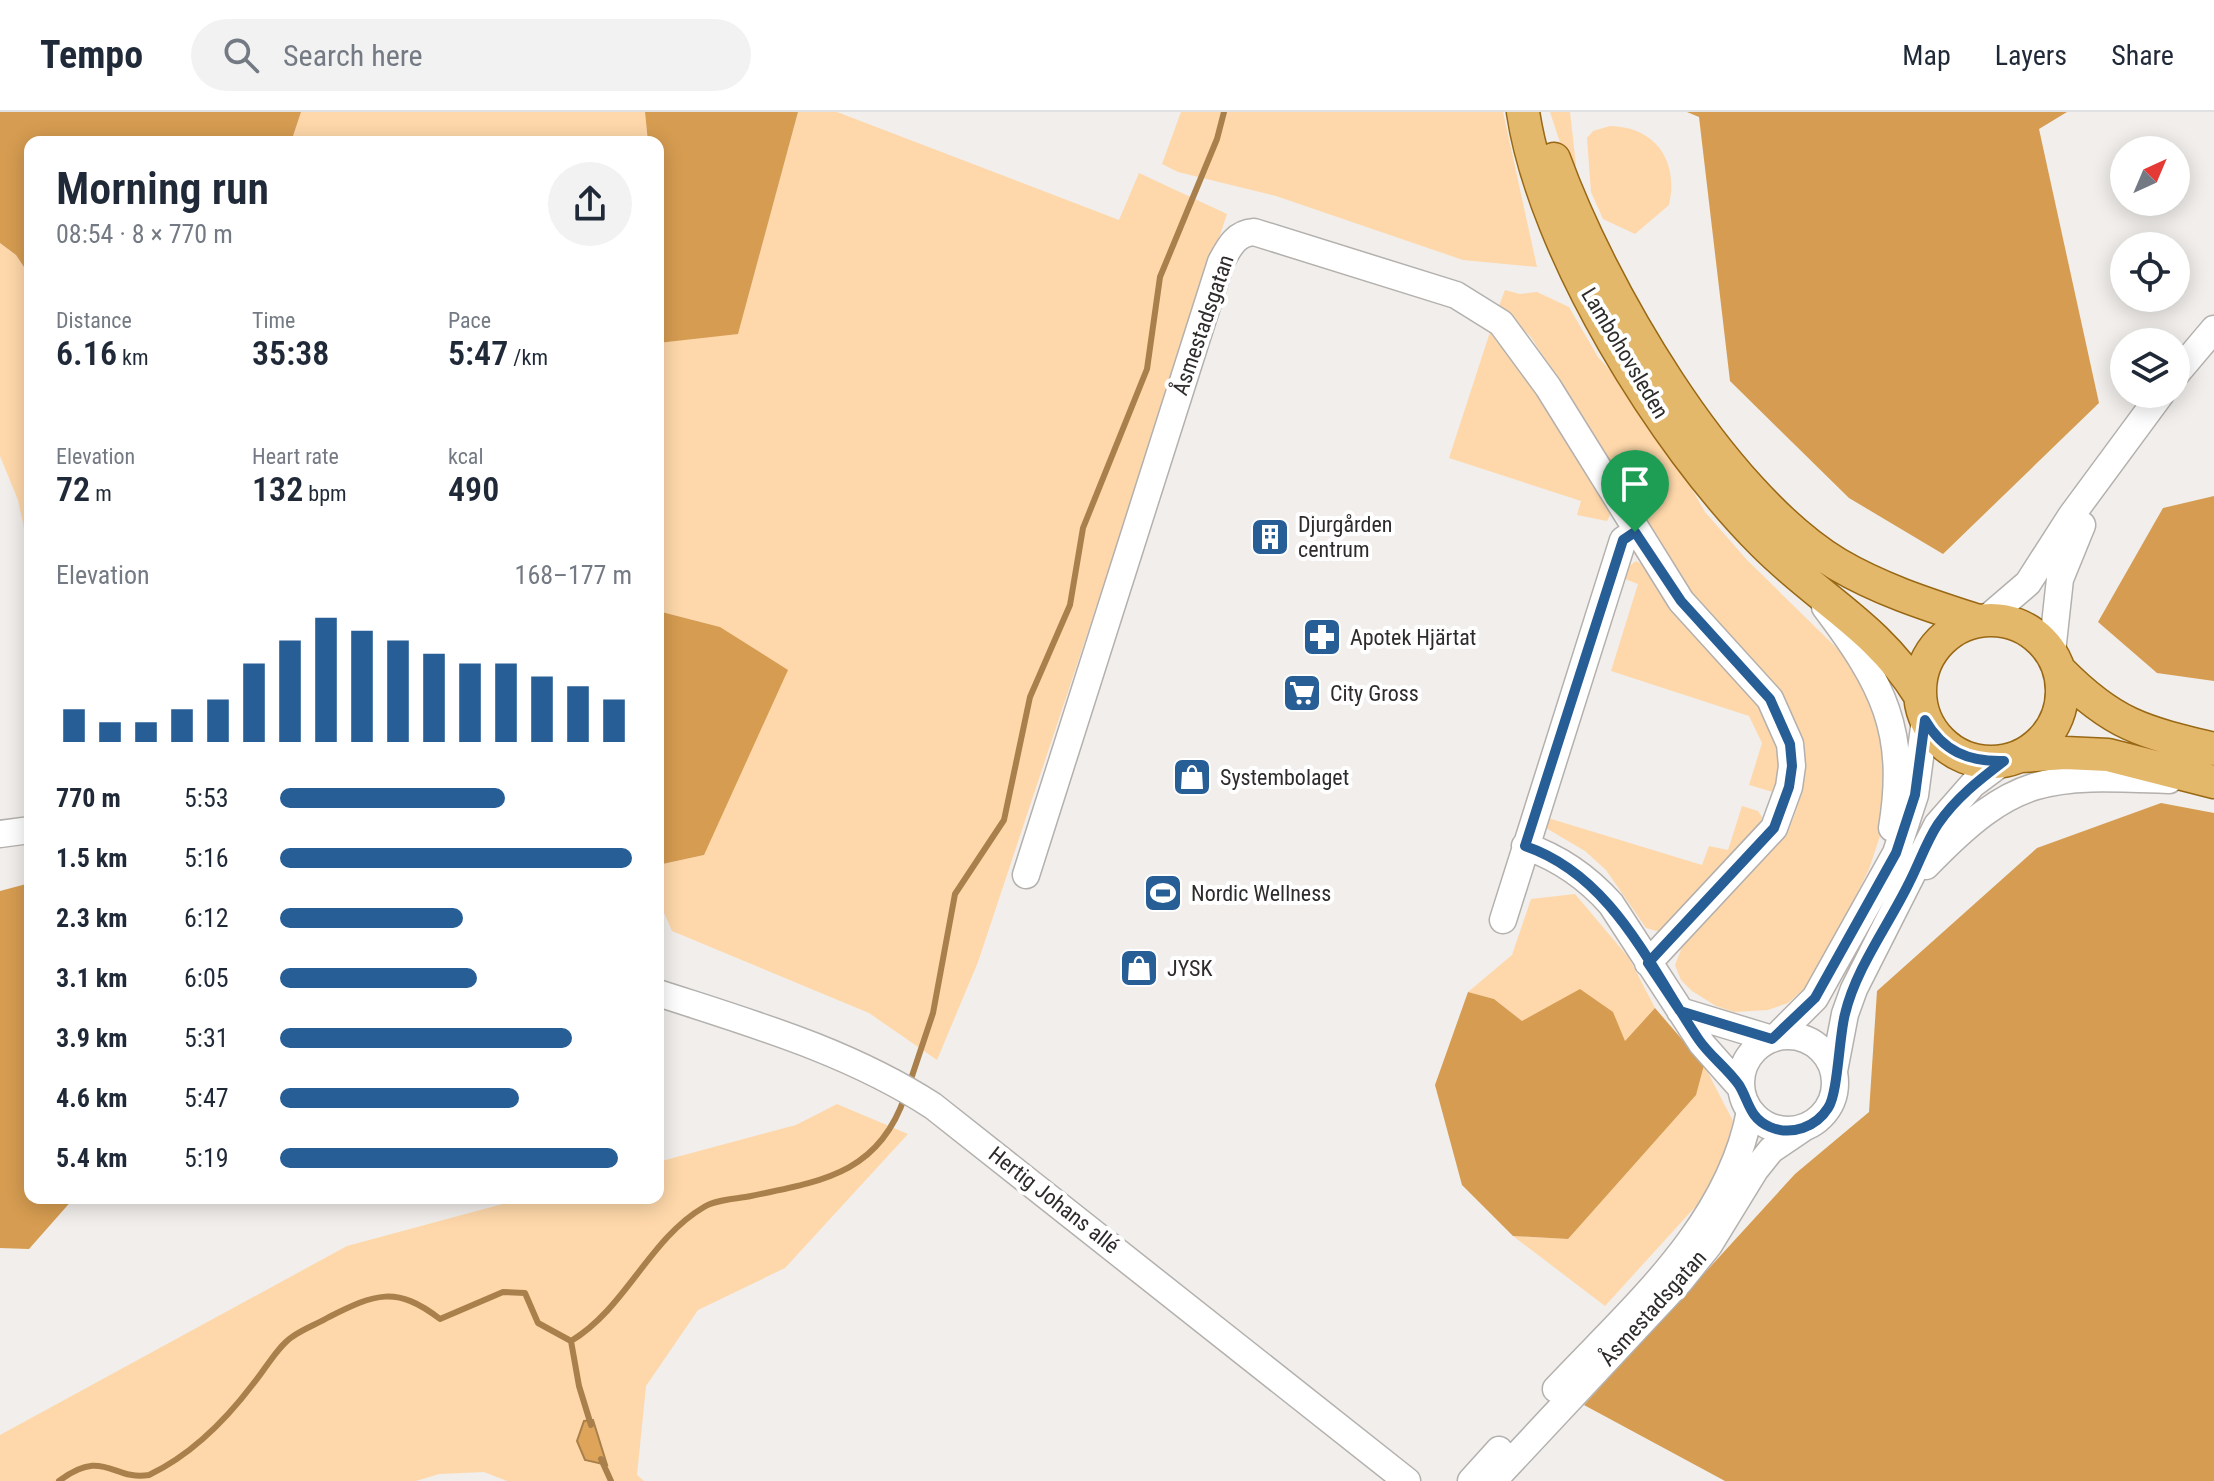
<!DOCTYPE html>
<meta charset="utf-8">
<style>
body{margin:0;font-family:"Roboto Condensed",sans-serif;background:#f2f2f3;color:#1f2937;height:100vh;display:flex;flex-direction:column;font-size:30px;white-space:nowrap}
*{box-sizing:border-box;margin:0}
p{font-size:26px;color:#747a83}
.icon{flex:none;width:44px;height:44px;fill:none;stroke:currentColor;stroke-width:2;stroke-linecap:round;stroke-linejoin:round}
.map{position:relative;flex:1;overflow:hidden}
.sheet{position:absolute;left:24px;top:24px;width:640px;height:1068px;display:flex;flex-direction:column;background:#fff;border-radius:16px;box-shadow:0 4px 20px #0003}
.sheet>*{flex:none}
.needle{width:52px;rotate:44deg}
.controls{position:absolute;left:2110px;top:24px;display:grid;gap:16px}
.controls a{display:grid;place-items:center;width:80px;height:80px;border-radius:50%;background:#fff;box-shadow:0 4px 20px #0003;font-size:40px}
.pin{position:absolute;display:grid;place-items:center;width:68px;height:68px;color:#fff;margin:-82px -34px;border-radius:50% 50% 50% 0;rotate:-45deg;box-shadow:0 0 8px #0007}
.pin .icon{rotate:45deg}
.round{display:grid;place-items:center;flex:none;width:84px;height:84px;border-radius:42px;background:#f2f2f3}
.summary{display:flex;align-items:center;justify-content:space-between;height:136px;padding:0 32px}
h1{font-size:44px;font-weight:600;line-height:60px}
.metrics{display:grid;grid-template-columns:repeat(3,1fr);gap:12px;height:136px;padding:8px 32px}
.metrics div{display:grid;align-content:center}
.metrics b{font-size:34px;font-weight:600}
.metrics small{font-size:22px;font-weight:400}
.metrics p{font-size:22px}
.chart{height:224px;padding:16px 32px}
.chart p{display:flex;justify-content:space-between}
.chart svg{width:100%;height:144px;margin-top:8px;stroke:#275e96;stroke-width:6}
ul{padding:0 32px;list-style:none;font-size:26px}
li{display:grid;grid-template-columns:128px 96px 1fr;align-items:center;height:60px}
li i{height:20px;border-radius:10px;background:#275e96}
header{display:flex;align-items:center;gap:48px;box-sizing:border-box;height:112px;padding:0 40px;background:#fff;border-bottom:2px solid #e0e1e3}
header strong{font-size:38px}
nav{display:flex;gap:44px;margin-inline-start:auto;font-size:28px}
.search{width:560px;height:72px;background:#f2f2f3;display:flex;align-items:center;gap:20px;box-sizing:border-box;padding:0 28px;border-radius:44px;color:#747a83;font-size:30px}
.map>svg:first-child{display:block}
.green{fill:#fed8aa}
.forest{fill:#d69c51}
.water{fill:#dea459;stroke:#a9804b;stroke-width:2}
.lines{fill:none;stroke-linecap:round;stroke-linejoin:round}
.stream{stroke:#a9804b;stroke-width:6}
.minor-casing{stroke:#b3b0ad;stroke-width:29}
.major-casing{stroke:#986814;stroke-width:35}
.minor{stroke:#fff;stroke-width:26}
.major{stroke:#e4b86b;stroke-width:32}
.route-casing{stroke:#fff;stroke-width:16}
.route{stroke:#275e96;stroke-width:10}
.labels{text-anchor:middle;dominant-baseline:central;stroke-width:8;stroke-linejoin:round;paint-order:stroke}
.street-label{font-size:22px;fill:#2d2c2a;stroke:#fff}
.poi-label{font-size:22px;fill:#2d2c2a;stroke:#fff;text-anchor:start}
</style>
<header>
<strong>Tempo</strong>
<div class="search"><svg class="icon" aria-label="search" viewBox="0 0 24 24"><circle cx="10" cy="10" r="6"/><path d="M15 15l6 6"/></svg>Search here</div>
<nav><a>Map</a><a>Layers</a><a>Share</a></nav>
</header>
<div class="map">
<svg width="2214" height="1369" viewBox="0 0 2214 1369">
<rect width="100%" height="100%" fill="#f1eeeb"/>
<path class="green" d="M301,0h344l3,30h-357z
M798,0h39l282,108 20,-47 88,41 -249,748 -41,98 -68,-47 -197,-82 -14,-32v-34l46,-10 16,-228 -62,-16v-268l80,-10z
M1181,0h322l34,155 -74,-7 -187,-64 -98,-24 -16,-8z
M1550,0h20l6,53 -8,2z
M1610,14c46,1 69,35 59,79l-34,29 -32,-15 -12,-27 -4,-54 6,-7z
M0,131l16,12 14,21v280l-12,-56 -18,-44z
M1505,178l15,4 17,-2 32,15 29,50 49,54 58,101 42,48 105,103 29,61 5,89 -7,26 -10,30 -46,94 -19,26 -16,14 -20,7 -34,2 -18,-6 -24,-15 -11,-11 -6,-15 9,-23 106,-116c50,-111 -49,-166 -108,-244l-151,-245 -32,-31z
M1491,217l19,20 101,164 -4,8 -30,-6 4,-14 -132,-43z
M1636,449l7,4 29,43 93,105 16,48 -4,29 -4,2 -24,-7 13,-42 -13,-27 -138,-45 27,-87 -13,-5 3,-12z
M1742,694l16,5 6,9 -104,112 -14,-4 -40,-58 -21,-19 -39,-23 2,-10 154,47 7,-19 19,4z
M1575,782l54,64 26,50 -30,33 -103,-20 -28,-22 -26,-7 44,-37 19,-56z
M1704,953l29,56 -17,63 -111,122 -92,-70 55,3z
M837,992l71,30 -123,134 -87,42 -52,76 -9,89 7,6h-137l-23,-9 -45,2 -23,7h-416v-46l347,-189 178,-48h133v-36l138,-37z"/>
<path class="forest" d="M0,0h301l-10,30h-261v134l-14,-21 -16,-12z
M645,0h153l-60,222 -80,9v-201h-10z
M1687,0h380l-28,17 60,274 -156,151 -94,-56 -119,-117 -31,-264z
M2214,384v185l-57,-8 -59,-51 65,-114z
M658,499l62,16 68,43 -84,185 -46,10z
M2161,691l53,10v668h-489l-141,-76 211,-231 74,-62 8,-121 160,-143z
M30,771v315h44l-45,51 -29,-1v-357z
M1580,877l33,23 12,29 30,-33 49,57 -8,30 -128,144 -55,-3 -51,-51 -27,-100 33,-93 26,7 28,22z"/>
<path class="water" d="M593,1308l14,45 -22,-5 -8,-19 7,-20z"/>
<g class="lines">
<path class="stream" d="M909,973l24,-72 22,-119 49,-74 26,-123 40,-92 13,-77 64,-159 13,-92 57,-138 7,-27
M571,1229l8,45 12,39
M601,1347l10,22
M59,1369c45,-34 53,0 90,-6 42,-20 76,-54 104,-91 12,-14 24,-37 39,-47 11,-8 25,-13 37,-20 46,-23 67,-32 111,2l63,-27 22,1 13,30 33,18c55,-33 78,-102 133,-134 12,-8 33,-8 47,-11 72,-15 128,-23 154,-100"/>
<defs>
<path id="minor" d="M2176,262l38,-45
M1825,495c58,77 83,124 67,221
M1986,507l42,-36 43,-67 90,-122
M2052,540l8,-73 22,-54
M0,722l30,-4
M1525,734c35,12 62,31 86,58l91,140 39,44
M1926,754c89,-92 119,-91 243,-86
M1026,763l195,-613c8,-15 15,-29 33,-30l202,63 45,28 47,64 133,214 89,98 20,45 2,22 -3,21 -15,41 -126,135
M1503,808l120,-380 12,-8
M658,881c95,31 190,58 275,113l474,375
M1680,899l92,28
M1741 971a47 47 0 1 1 94 0a47 47 0 1 1-94 0Z
M1776,925l39,-39 81,-145 19,-58 10,-75
M1834,959l11,-57 9,-25 83,-164 36,-41 31,-23
M1556,1277c76,-81 173,-164 194,-278
M1471,1369l28,-31
M1493,1369l187,-200 29,-36 46,-75 16,-20 31,-21"/>
<path id="major" d="M1523,0c21,139 141,332 240,431 54,55 115,84 156,151
M1554,47c47,129 164,332 283,405 44,26 92,41 141,57
M1920 579a71 71 0 1 1 142 0a71 71 0 1 1-142 0Z
M2060,559c53,54 83,61 154,78
M2021,644l44,-3 43,2 106,27"/>
</defs>
<use href="#minor" class="minor-casing"/>
<use href="#major" class="major-casing"/>
<use href="#minor" class="minor"/>
<use href="#major" class="major"/>
</g>
<g class="lines">
<defs>
<path id="route" d="M1635,420l-12,8 -98,306c88,30 125,122 174,194 11,16 28,28 40,45 10,16 10,33 31,42 22,9 46,0 58,-19 10,-14 11,-72 17,-94 11,-46 43,-88 64,-131 10,-19 17,-41 29,-59 18,-26 41,-44 66,-63 -36,1 -61,-10 -79,-41l-10,75 -19,58 -81,145 -43,41 -92,-28 -32,-48 126,-135 15,-41 3,-21 -2,-22 -20,-45 -89,-98 -46,-69"/>
</defs>
<use href="#route" class="route-casing"/>
<use href="#route" class="route"/>
</g>
<defs>
<symbol id="building-square" viewBox="-11 -11 22 22"><rect x="-9" y="-9" width="18" height="18" rx="4" fill="#275e96" stroke="#fff"/><path d="M-4-6H4V6H1V3H-1V6H-4ZM-2.5-4.3h1.7v1.8h-1.7ZM.8-4.3h1.7v1.8H.8ZM-2.5-1h1.7V.8h-1.7ZM.8-1h1.7V.8H.8Z" fill="#fff"/></symbol>
<symbol id="pharmacy-square" viewBox="-11 -11 22 22"><rect x="-9" y="-9" width="18" height="18" rx="4" fill="#275e96" stroke="#fff"/><path d="M-2-6h4v4h4v4h-4v4h-4v-4h-4v-4h4Z" fill="#fff"/></symbol>
<symbol id="supermarket-square" viewBox="-11 -11 22 22"><rect x="-9" y="-9" width="18" height="18" rx="4" fill="#275e96" stroke="#fff"/><path d="M-6-5.5h2.5l.6 2H6L4.5 2H-2.5L-4.4-4H-6ZM-1.5 3.2a1.3 1.3 0 1 0 .1 0ZM3 3.2a1.3 1.3 0 1 0 .1 0Z" fill="#fff"/></symbol>
<symbol id="shop-square" viewBox="-11 -11 22 22"><rect x="-9" y="-9" width="18" height="18" rx="4" fill="#275e96" stroke="#fff"/><path d="M-5-2.5h2.3a2.7 3.5 0 0 1 5.4 0H5L5.5 6h-11ZM-1.5-2.5h3a1.5 2.3 0 0 0-3 0Z" fill="#fff"/></symbol>
<symbol id="stadium-square" viewBox="-11 -11 22 22"><rect x="-9" y="-9" width="18" height="18" rx="4" fill="#275e96" stroke="#fff"/><path d="M0-5a6.5 5 0 1 0 0 10a6.5 5 0 1 0 0-10ZM-3.5-1.8h7v3.6h-7Z" fill="#fff"/></symbol>
</defs>
<g fill-rule="evenodd">
<use href="#building-square" x="1248" y="403" width="44" height="44"/>
<use href="#pharmacy-square" x="1300" y="503" width="44" height="44"/>
<use href="#supermarket-square" x="1280" y="559" width="44" height="44"/>
<use href="#shop-square" x="1170" y="643" width="44" height="44"/>
<use href="#stadium-square" x="1141" y="759" width="44" height="44"/>
<use href="#shop-square" x="1117" y="834" width="44" height="44"/>
</g>
<g class="labels">
<g class="street-label">
<text transform="translate(1203 213) rotate(-71)">Åsmestadsgatan</text>
<text transform="translate(1625 241) rotate(59)">Lambohovsleden</text>
<text transform="translate(1054 1088) rotate(38)">Hertig Johans allé</text>
<text transform="translate(1653 1196) rotate(-48)">Åsmestadsgatan</text>
</g>
<g class="poi-label">
<text x="1298" y="412">Djurgården<tspan x="1298" dy="25">centrum</tspan></text>
<text x="1350" y="525">Apotek Hjärtat</text>
<text x="1330" y="581">City Gross</text>
<text x="1220" y="665">Systembolaget</text>
<text x="1191" y="781">Nordic Wellness</text>
<text x="1167" y="856">JYSK</text>
</g>
</g>
</svg>
<div class="controls">
<a><svg class="needle" viewBox="-14 -14 28 28"><path d="M0-13l5 13h-10z" fill="#e53935"/><path d="M0 13l5-13h-10z" fill="#747a83"/></svg></a>
<a><svg class="icon" aria-label="locate" viewBox="0 0 24 24"><circle cx="12" cy="12" r="6"/><path d="M12 2v4M12 18v4M2 12h4M18 12h4"/></svg></a>
<a><svg class="icon" aria-label="layers" viewBox="0 0 24 24"><path d="M12 4l9 5-9 5-9-5zM3 14l9 5 9-5"/></svg></a>
</div>
<div class="pin" style="left:1635px;top:420px;background:#1e9e55"><svg class="icon" aria-label="arrive" viewBox="0 0 24 24"><path d="M6 21V4h12l-3 4 3 4H6"/></svg></div>
<section class="sheet">
<div class="summary"><div><h1>Morning run</h1><p>08:54 · 8 × 770 m</p></div><a class="round"><svg class="icon" aria-label="share" viewBox="0 0 24 24"><path d="M12 15V3M7 8l5-5 5 5M5 13v7h14v-7"/></svg></a></div>
<div class="metrics">
<div><p>Distance</p><b>6.16<small> km</small></b></div>
<div><p>Time</p><b>35:38</b></div>
<div><p>Pace</p><b>5:47<small> /km</small></b></div>
</div>
<div class="metrics">
<div><p>Elevation</p><b>72<small> m</small></b></div>
<div><p>Heart rate</p><b>132<small> bpm</small></b></div>
<div><p>kcal</p><b>490</b></div>
</div>
<div class="chart"><p><span>Elevation</span>168–177 m</p>
<svg viewBox="0 0 160 44" preserveAspectRatio="none"><path d="M5 44V34M15 44V38M25 44V38M35 44V34M45 44V31M55 44V20M65 44V13M75 44V6M85 44V10M95 44V13M105 44V17M115 44V20M125 44V20M135 44V24M145 44V27M155 44V31"/></svg>
</div>
<ul>
<li><b>770 m</b>5:53<i style="width:64%"></i></li>
<li><b>1.5 km</b>5:16<i style="width:100%"></i></li>
<li><b>2.3 km</b>6:12<i style="width:52%"></i></li>
<li><b>3.1 km</b>6:05<i style="width:56%"></i></li>
<li><b>3.9 km</b>5:31<i style="width:83%"></i></li>
<li><b>4.6 km</b>5:47<i style="width:68%"></i></li>
<li><b>5.4 km</b>5:19<i style="width:96%"></i></li>
</ul>
</section>
</div>
